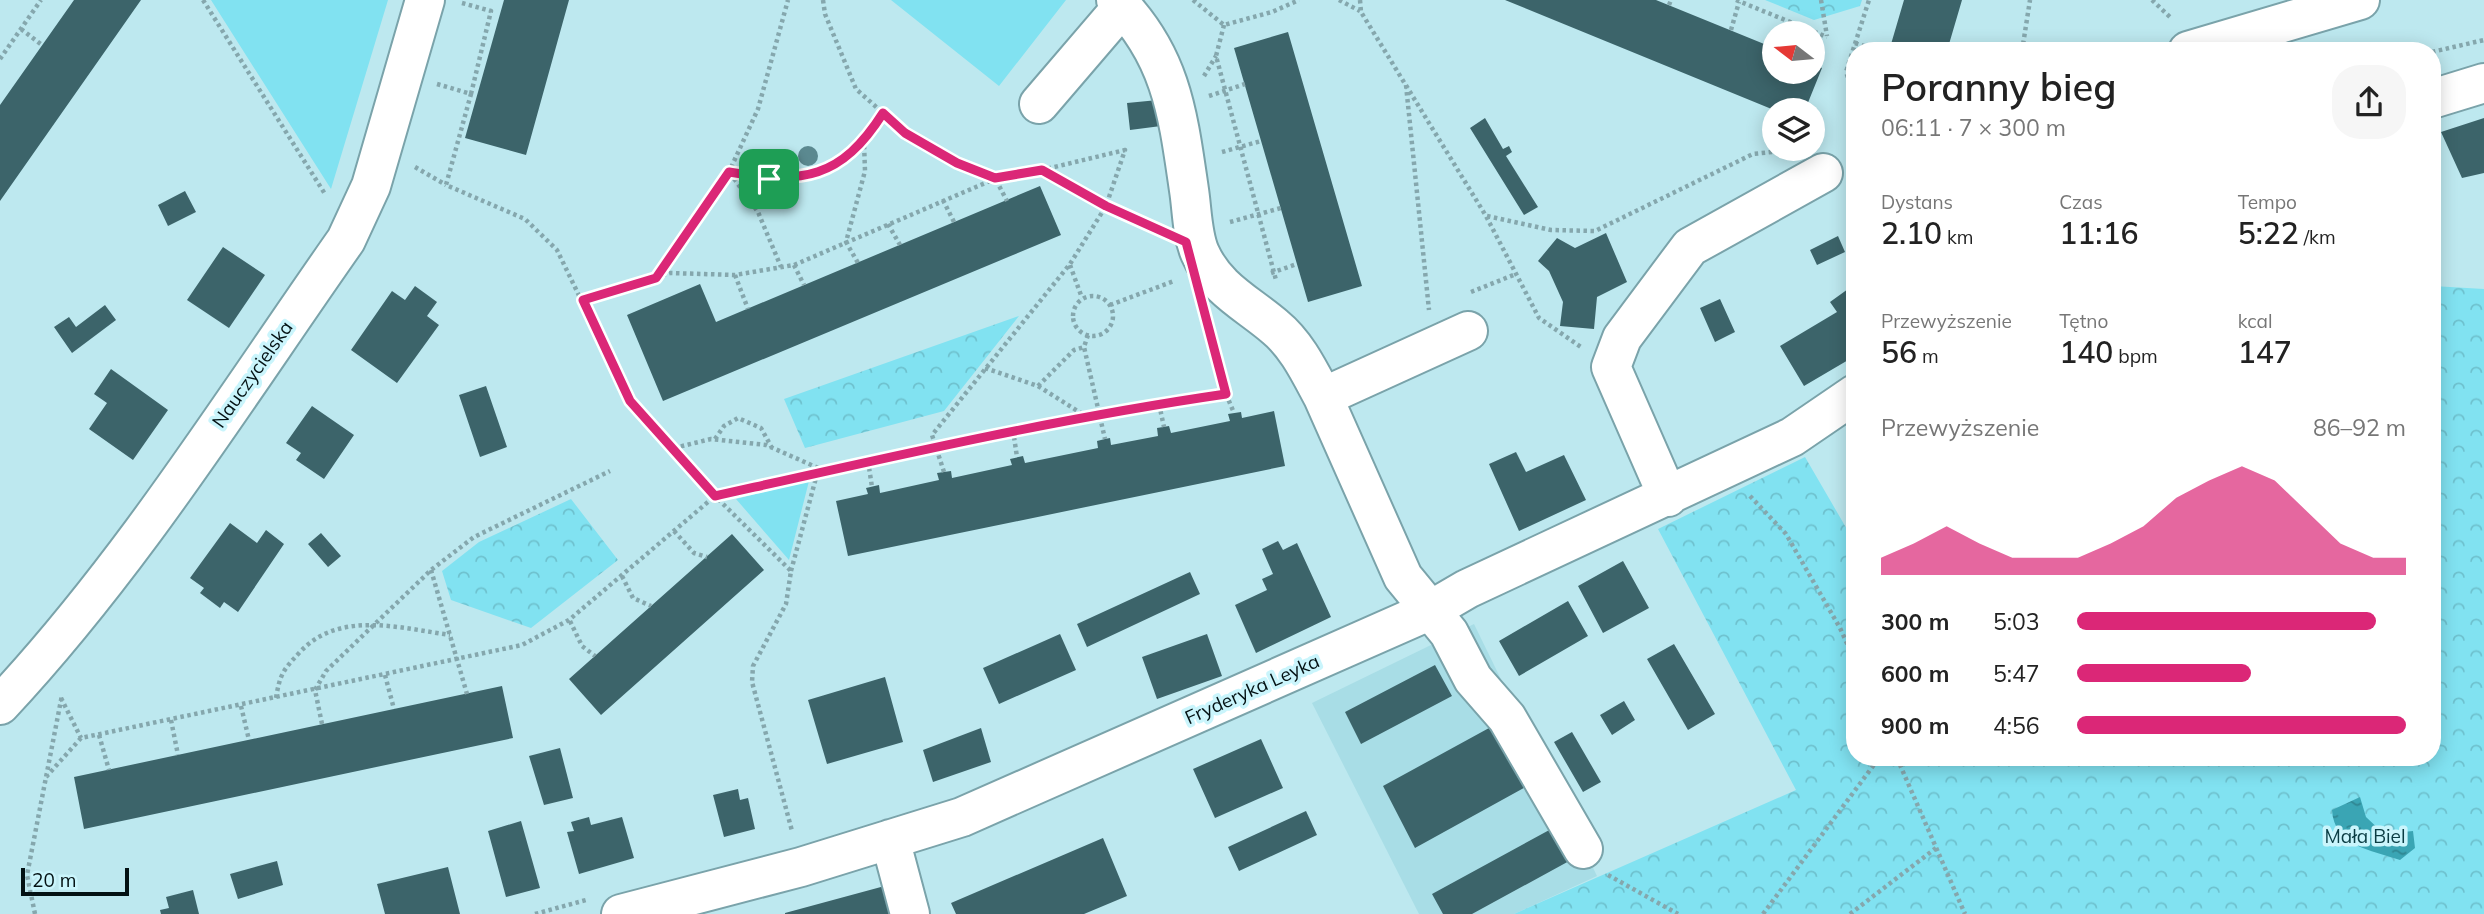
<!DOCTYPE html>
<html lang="pl">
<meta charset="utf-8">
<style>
body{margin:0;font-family:Mulish,sans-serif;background:#f6f6f6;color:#222;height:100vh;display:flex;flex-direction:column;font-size:26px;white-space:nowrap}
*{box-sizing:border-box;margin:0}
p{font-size:23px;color:#767676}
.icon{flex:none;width:38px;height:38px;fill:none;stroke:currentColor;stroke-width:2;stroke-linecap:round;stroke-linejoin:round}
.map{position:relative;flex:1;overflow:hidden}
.details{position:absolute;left:1846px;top:42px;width:595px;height:724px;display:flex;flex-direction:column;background:#fff;border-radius:28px;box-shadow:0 4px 18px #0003}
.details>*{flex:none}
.needle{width:46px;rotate:286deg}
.fabs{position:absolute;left:1762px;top:21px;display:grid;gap:14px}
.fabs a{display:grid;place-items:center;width:63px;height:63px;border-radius:50%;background:#fff;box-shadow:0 4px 18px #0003;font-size:35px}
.scale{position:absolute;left:21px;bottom:18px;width:108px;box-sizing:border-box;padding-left:7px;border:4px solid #031113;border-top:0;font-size:19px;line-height:24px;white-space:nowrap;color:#031113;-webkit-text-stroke:5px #caf5fc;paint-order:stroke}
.pin{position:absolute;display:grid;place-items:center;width:60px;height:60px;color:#fff;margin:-30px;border-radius:14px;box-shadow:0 4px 10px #0006}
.round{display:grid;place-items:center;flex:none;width:74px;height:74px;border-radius:28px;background:#f6f6f6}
.headline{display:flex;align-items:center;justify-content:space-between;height:119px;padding:0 35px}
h1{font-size:38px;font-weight:600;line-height:52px}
.figures{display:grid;grid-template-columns:repeat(3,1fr);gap:10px;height:119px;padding:7px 35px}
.figures div{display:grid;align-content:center}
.figures b{font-size:30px;font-weight:600}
.figures small{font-size:19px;font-weight:400}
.figures p{font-size:19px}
.chart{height:196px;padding:14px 35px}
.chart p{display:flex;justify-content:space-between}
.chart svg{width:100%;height:126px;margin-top:7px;fill:#db2777;opacity:.7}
ul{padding:0 35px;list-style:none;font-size:23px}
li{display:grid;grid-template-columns:112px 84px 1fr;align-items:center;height:52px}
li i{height:18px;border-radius:9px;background:#db2777}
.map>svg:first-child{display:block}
.built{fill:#a8dde6}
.grass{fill:#81e2f1}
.park{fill:url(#park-crowns)}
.water{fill:url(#water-ripples)}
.building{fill:#3c646a}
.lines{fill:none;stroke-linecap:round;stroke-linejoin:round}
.minor-casing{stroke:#7aa3aa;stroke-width:42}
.path{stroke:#85a7ad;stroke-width:4.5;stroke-dasharray:3.5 3.5;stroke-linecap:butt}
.minor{stroke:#fff;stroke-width:38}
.tree{fill:#5b8990}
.route-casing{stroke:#fff;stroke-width:14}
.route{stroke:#db2777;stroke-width:9}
.labels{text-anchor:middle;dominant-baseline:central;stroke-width:7;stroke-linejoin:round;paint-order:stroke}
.street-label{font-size:19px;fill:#031113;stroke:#caf5fc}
.park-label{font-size:19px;fill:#0a3c43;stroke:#caf5fc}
</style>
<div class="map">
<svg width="2484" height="914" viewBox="0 0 2484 914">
<defs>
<pattern id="park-crowns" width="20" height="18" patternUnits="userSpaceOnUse" patternTransform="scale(1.75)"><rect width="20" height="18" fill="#81e2f1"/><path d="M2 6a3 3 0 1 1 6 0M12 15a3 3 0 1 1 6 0" fill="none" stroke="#6ec1ce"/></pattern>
<pattern id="water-ripples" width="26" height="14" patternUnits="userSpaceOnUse" patternTransform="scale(1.75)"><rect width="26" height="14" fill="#3aa5b4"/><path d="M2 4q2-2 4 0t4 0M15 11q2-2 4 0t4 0" fill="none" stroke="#2f8591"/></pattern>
</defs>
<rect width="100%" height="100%" fill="#bde8ef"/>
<path class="built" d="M1474,624l123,252 -83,38h-95l-107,-211z"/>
<path class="grass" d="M211,0h177l-57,189z
M891,0h175l-67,86z
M809,481l-20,79 -53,-61z"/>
<path class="park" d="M1765,0h97l-2,6 -46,14z
M2433,286l51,3v625h-970l282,-124 -138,-261 147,-72 50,86v215h577z
M1019,316l-75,95 -139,37 -21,-49z
M571,499l47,61 -87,68 -80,-28 -9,-29 37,-29z"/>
<path class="water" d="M2360,797l6,20 18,17 29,-3 2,17 -15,12c-29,-10 -66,-14 -68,-50z"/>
<path class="building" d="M74,0h67l-141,201v-96z
M504,0h65l-43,155 -61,-17z
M1505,0h151l118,48v24h39v-8l9,4 -17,42h-31z
M1904,0h58l-15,51h-58z
M1288,32l74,254 -54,16 -74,-254z
M1158,100l3,26 -31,4 -3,-27z
M1485,118l18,31 6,-3 3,6 -6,4 32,51 -14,8 -54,-87z
M2484,118v55l-22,5 -21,-46z
M1040,186l21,49 -398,166 -36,-86 73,-31 16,38z
M185,191l11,21 -28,14 -10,-21z
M1606,233l21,49 -30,15 -3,32 -34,-3 3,-24 -14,-31 -11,-10 19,-23 18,10z
M1838,236l7,16 -28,13 -7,-15z
M223,247l42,28 -36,53 -42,-28z
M1855,284v72l-51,30 -24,-40 57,-34 -7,-10z
M415,286l22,16 -10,14 12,9 -42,58 -46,-33 41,-59 13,9z
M1720,299l15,33 -20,10 -15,-34z
M105,305l11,15 -44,33 -18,-26 15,-10 7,10z
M111,369l57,41 -35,50 -44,-31 18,-26 -13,-9z
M486,386l21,61 -27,10 -21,-62z
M312,406l42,29 -30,44 -28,-19 5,-7 -15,-10z
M1274,411l11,55 -437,90 -12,-55 32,-7 -2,-6 13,-3 1,8 59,-13 -2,-7 14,-2 1,7 60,-13 -2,-6 13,-3 2,7 73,-15 -1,-7 8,-2 5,-1 1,7 47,-9 -1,-8 12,-2 2,7 59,-12 -2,-7 13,-2 1,6z
M1516,452l10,20 38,-17 22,45 -67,31 -30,-67z
M230,523l27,20 9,-13 18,14 -46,68 -14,-10 -4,6 -20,-15 4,-5 -14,-10z
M321,533l20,23 -13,11 -20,-23z
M732,534l32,36 -163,145 -32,-36z
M1278,541l5,9 14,-7 34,74 -75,36 -21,-48 32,-15 -5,-11 11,-5 -11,-25z
M1623,561l26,47 -46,25 -25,-47z
M1190,572l10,22 -113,53 -10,-23z
M1568,601l20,35 -69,40 -20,-35z
M1060,634l16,36 -77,34 -16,-36z
M1207,634l15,42 -65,23 -15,-42z
M1674,644l41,70 -27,16 -41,-71z
M1435,665l17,31 -91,48 -16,-32z
M885,677l18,65 -76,22 -19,-64z
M502,686l11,52 -429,91 -10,-52z
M1624,701l11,19 -23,15 -12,-20z
M1500,722l33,61 -118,65 -32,-62z
M981,728l10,34 -58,20 -10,-32z
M1572,732l29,50 -18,10 -29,-50z
M1261,739l22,49 -68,30 -22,-49z
M560,748l13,50 -29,7 -15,-49z
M738,789l2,11 8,-2 7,31 -31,8 -11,-42z
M1306,811l11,24 -78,36 -11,-24z
M589,817l2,8 31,-8 12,41 -55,16 -12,-42 7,-1 -3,-9z
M521,821l19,67 -34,9 -18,-66z
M1553,828l18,32 -99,54h-29l-11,-20z
M1103,838l24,58 -43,18h-128l-5,-11z
M277,861l6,24 -45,14 -8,-25z
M448,867l12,47h-75l-8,-30z
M892,884l8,30h-115v-1z
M193,890l6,24h-38l-1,-4 9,-2 -3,-11z"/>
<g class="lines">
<defs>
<path id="minor" d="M1116,0c56,57 62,115 73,190 3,19 3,45 11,63 16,36 47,50 75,74 22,18 35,46 48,70l145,-66
M2188,51l172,-51
M2432,99l52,-16
M1039,104l84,-98
M1323,397l80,180 46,56 24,46 34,39 76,131
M1668,497l-57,-130 11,-29 68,-91 133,-74
M0,705c132,-141 235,-307 346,-465l25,-54 54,-186
M890,839l20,75
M621,914l180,-47 161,-50 469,-207 36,-21 325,-152 63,-43"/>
</defs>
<use href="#minor" class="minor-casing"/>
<path class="path" d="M203,0l122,194
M823,0l2,14 31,75 27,24 -19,30
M1193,0l31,25 48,-13 27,-12
M1339,0l21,11
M1360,0l1,12 125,204 53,102 42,29
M1736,0l91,37
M1821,0l6,36
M2152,0l20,19
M462,3l29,8 -20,83
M1669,5l2,-5
M1224,25l-8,31 60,224
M21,29l21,16
M1731,30l8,-28
M1855,43l24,8
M2022,51l8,-51
M2432,52l52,-12
M0,59l41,-59
M1204,76l12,-20
M437,84l34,10 -25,91 79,34 32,31 73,151 85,95 76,75 -5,33 -33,62 -1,16 40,149
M1406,85l23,225
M1209,96l36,-12
M1855,97l-9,-25 23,-72
M883,113l22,20 29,18 61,27 12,23
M1222,152l39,-11
M415,167l31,18
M729,172c62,10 84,10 135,-29l1,28 -19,71 12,21
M730,173l28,39 23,55
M943,200l11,22
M1487,216l64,14 44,1 158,-77 28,-3
M1230,222l51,-14
M888,224l12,21
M794,265l10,20
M1070,265l12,33
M1271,273l26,-9
M735,275l13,34
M656,277l73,-105 29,-63 30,-109
M1471,292l45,-18
M1073 316a20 20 0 1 1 40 0a20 20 0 1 1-40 0Z
M582,300l88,-27 65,2 59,-10 210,-90 38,-5 64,36 50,22
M1110,305l64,-24
M1088,335l-4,12 21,92
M985,368l53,18 46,29
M1038,386l36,-36 10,-3
M1226,394l8,19
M1159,404l5,23
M1013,430l4,27
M715,439l9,-13 14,-8 23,10 11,20
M674,448l37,-9 55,6 59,26
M868,461l4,26
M944,472l-12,-37 138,-171 36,-58 19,-56 -83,20
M1750,496l36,38 54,94 15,33
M674,531l20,22 13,4
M431,570l36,124
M791,571l26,-97
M622,576l11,22 18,8
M570,621l12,25 13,10
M385,675l9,34
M61,698l20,40
M276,698c4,-24 7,-28 24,-46 39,-42 100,-24 150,-17
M241,706l8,34
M171,720l7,35
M322,724l-7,-34 11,-19 105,-101 43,-33 136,-66
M99,735l10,35
M1897,758l68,156
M46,777l35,-39 441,-93 47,-25 146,-124 219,-50 164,-33 128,-19 -19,-70
M1608,875l70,39
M35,914l-8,-39 35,-180
M535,914l51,-14
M1763,914l116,-156
M1850,914l86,-66"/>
<use href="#minor" class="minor"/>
</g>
<circle class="tree" cx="808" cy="156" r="10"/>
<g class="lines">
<defs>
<path id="route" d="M883,113l22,20 52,30 38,15 47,-8 64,36 80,36 40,152c-172,25 -341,64 -511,102l-85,-95 -47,-101 73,-22 73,-106c74,12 112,7 154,-59z"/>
</defs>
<use href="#route" class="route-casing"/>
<use href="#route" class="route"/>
</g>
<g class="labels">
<g class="street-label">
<text transform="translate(252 374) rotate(-55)">Nauczycielska</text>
<text transform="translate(1252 689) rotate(-24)">Fryderyka Leyka</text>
</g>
<g class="park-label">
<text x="2365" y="836">Mała Biel</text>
</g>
</g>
</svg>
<div class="fabs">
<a><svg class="needle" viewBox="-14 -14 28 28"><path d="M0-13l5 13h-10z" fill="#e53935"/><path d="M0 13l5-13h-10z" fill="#767676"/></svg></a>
<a><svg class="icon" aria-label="layers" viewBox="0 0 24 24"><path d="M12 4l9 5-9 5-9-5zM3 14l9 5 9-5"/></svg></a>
</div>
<div class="scale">20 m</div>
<div class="pin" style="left:769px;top:179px;background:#1e9e55"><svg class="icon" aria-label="arrive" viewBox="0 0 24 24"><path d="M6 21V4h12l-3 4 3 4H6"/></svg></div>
<section class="details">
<div class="headline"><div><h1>Poranny bieg</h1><p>06:11 · 7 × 300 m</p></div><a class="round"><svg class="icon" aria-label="share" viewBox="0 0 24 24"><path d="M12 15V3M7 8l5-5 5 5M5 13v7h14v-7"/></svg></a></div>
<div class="figures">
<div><p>Dystans</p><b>2.10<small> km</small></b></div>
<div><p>Czas</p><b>11:16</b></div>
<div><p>Tempo</p><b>5:22<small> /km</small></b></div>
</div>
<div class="figures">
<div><p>Przewyższenie</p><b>56<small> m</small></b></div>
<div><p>Tętno</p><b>140<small> bpm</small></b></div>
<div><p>kcal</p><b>147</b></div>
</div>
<div class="chart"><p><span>Przewyższenie</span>86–92 m</p>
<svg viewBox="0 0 160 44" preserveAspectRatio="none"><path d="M0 44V38L10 33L20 27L30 33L40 38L50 38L60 38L70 33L80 27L90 17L100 11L110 6L120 11L130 22L140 33L150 38L160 38V44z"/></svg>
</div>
<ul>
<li><b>300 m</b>5:03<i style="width:91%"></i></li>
<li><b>600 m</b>5:47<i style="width:53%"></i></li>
<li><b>900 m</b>4:56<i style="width:100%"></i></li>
</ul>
</section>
</div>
